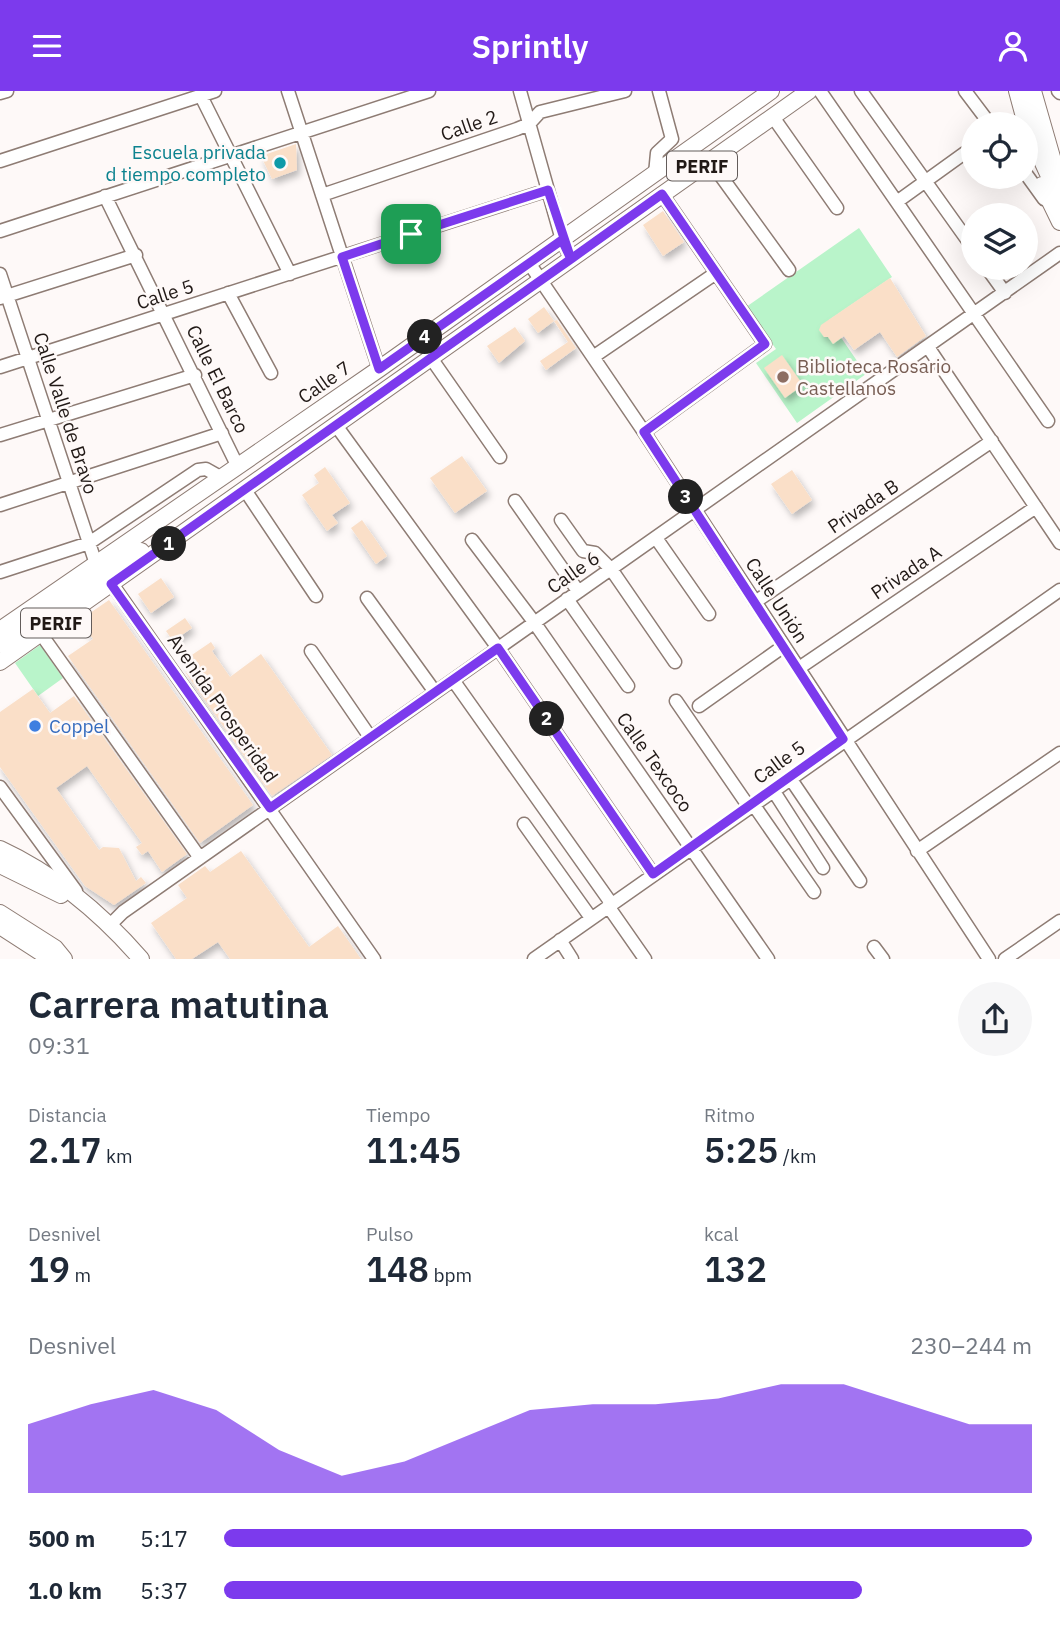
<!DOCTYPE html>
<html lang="es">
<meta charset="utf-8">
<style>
body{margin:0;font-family:"IBM Plex Sans",sans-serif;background:#f6f6f7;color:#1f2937;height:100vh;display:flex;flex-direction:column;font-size:26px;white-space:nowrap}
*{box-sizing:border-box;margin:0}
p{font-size:23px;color:#747a83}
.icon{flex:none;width:38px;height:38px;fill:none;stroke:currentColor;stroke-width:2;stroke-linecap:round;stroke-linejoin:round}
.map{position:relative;height:868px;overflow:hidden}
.sheet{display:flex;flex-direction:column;background:#fff;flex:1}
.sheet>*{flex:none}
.controls{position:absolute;left:961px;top:21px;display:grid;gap:14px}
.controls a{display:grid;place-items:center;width:77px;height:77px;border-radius:50%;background:#fff;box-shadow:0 7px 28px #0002;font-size:35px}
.pin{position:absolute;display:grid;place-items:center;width:60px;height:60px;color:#fff;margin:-30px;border-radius:14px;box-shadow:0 4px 10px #0006}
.km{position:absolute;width:35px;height:35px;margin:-18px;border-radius:50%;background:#222;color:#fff;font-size:19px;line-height:35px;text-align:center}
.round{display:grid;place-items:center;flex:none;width:74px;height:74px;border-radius:37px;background:#f6f6f7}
.head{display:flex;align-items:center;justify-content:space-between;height:119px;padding:0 28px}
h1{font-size:38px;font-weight:600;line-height:52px}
.figures{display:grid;grid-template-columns:repeat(3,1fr);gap:10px;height:119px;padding:7px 28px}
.figures div{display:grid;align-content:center}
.figures b{font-size:35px;font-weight:600}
.figures small{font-size:19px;font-weight:400}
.figures p{font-size:19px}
.chart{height:196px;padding:14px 28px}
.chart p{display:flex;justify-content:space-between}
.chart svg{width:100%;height:126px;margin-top:7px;fill:#7c3aed;opacity:.7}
ul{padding:0 28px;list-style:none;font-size:23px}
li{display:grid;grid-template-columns:112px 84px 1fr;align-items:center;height:52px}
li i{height:18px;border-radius:9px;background:#7c3aed}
header{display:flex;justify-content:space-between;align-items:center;height:91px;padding:0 28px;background:#7c3aed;color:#fff;font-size:32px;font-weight:600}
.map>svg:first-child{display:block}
.green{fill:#b9f4ca}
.building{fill:#fadfc8;filter:url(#shadow)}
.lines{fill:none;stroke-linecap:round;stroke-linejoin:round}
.minor-casing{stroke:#8e7c74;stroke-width:15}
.major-casing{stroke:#8e7c74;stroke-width:18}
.minor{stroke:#fff;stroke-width:12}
.major{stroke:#fff;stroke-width:16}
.route-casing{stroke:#fff;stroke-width:14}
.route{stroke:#7c3aed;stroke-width:9}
.culture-dot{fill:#0f9aa8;stroke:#fef9f8;stroke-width:2.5}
.education-dot{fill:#8d6e63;stroke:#fef9f8;stroke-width:2.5}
.shop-dot{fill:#3f7fe0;stroke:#fef9f8;stroke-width:2.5}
.labels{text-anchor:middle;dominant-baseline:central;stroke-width:5;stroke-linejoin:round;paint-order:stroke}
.shield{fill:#fef9f8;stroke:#635c5a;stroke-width:2}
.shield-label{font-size:18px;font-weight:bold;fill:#211916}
.street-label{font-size:19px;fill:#211916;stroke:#fef9f8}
.culture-label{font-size:19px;fill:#0d838f;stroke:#fef9f8;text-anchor:end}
.education-label{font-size:19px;fill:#785e54;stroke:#fef9f8;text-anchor:start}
.shop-label{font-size:19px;fill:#366cbe;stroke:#fef9f8;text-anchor:start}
</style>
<header><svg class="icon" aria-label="menu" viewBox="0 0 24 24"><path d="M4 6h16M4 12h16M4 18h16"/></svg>Sprintly<svg class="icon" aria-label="person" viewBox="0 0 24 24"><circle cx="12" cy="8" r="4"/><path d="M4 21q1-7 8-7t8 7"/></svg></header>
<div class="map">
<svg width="1060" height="868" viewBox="0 0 1060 868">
<defs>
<filter id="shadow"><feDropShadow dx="3" dy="5" stdDeviation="3.5" flood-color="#0004"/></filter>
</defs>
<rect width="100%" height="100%" fill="#fef9f8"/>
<path class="green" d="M859,137l33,49 -63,43 37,54 -69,49 -41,-60 20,-14 -30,-42z
M40,554l23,33 -25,18 -23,-33z"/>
<path class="building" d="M296,53l1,26 -25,9 -11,-23z
M663,120l21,31 -21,14 -20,-31z
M890,187l36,58 -29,21 -17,-25 -26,18 -10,-14 -11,8 -5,-7h-4l-5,-7 2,-5z
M544,216l10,14 -16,12 -10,-14z
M557,229l19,28 -30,22 -6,-9 28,-19 -14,-21z
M515,236l10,14 -26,22 -12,-17z
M782,264l21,30 -18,13 -21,-30z
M462,365l25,35 -32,22 -25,-35z
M325,376l25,36 -18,12 6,8 -11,8 -25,-36 17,-12 -5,-8z
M792,379l20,30 -20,14 -21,-30z
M362,429l25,36 -11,8 -25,-36z
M161,487l13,19 -23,16 -13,-19z
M109,509l144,205 -53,38 -132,-187 25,-17 -13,-19z
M185,527l7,10 -19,13 -7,-10z
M211,551l4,6 -3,3 18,26 31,-23 71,101 -60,41 -86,-123 4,-2 -7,-10z
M33,598l17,24 24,-17 113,158 -25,18 -14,-21 -6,4 -6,-8 6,-4 -55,-77 -31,22 43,62 4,-3 16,1 17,33 5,-4 5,6 -32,22 -29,-19 -85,-119v-55z
M241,760l68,96 29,-21 23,33h-131l-12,-17 -26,17h-16l-25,-36 36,-25 -9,-13 27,-19 5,6z"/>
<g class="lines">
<defs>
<path id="minor" d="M288,0l91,278
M520,0l42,149 9,19
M820,0l228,330
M861,0l112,157
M965,0l25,33
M1058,0l2,2
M0,2l7,-2
M201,5l89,178
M773,26l64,91
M0,70l215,-70
M710,70l79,109
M655,83l2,-21 15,-14 -13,-48
M1026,83l18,25
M322,104l195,-66 12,-5 11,-12 85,-21
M105,105l133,271
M898,110l75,-54
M0,140l429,-140
M529,172l115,169 345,527
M987,177l18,25
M0,183l96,290
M228,202l43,80
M0,207l136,-43
M928,256l132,196
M593,266l123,-84
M431,267l69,99
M0,276l548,-177
M335,333l163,224 155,226
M644,341l121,-88 -103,-150
M0,344l195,-60
M245,399l71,106
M515,410l63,90
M0,414l222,-72
M561,429l22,31 12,2 16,16 64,93
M656,447l53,76
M472,449l62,82 234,337
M0,481l89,-29 109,-73 8,-1 16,9
M112,493l262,375
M367,507l68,94
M567,508l61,87
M755,511l237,-161
M41,543l159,224
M311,560l59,86
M799,577l237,-161
M453,589l158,223
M676,610l73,106
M699,615l85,-60
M790,687l70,103
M0,696l76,104
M773,699l50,78
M753,713l61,88
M524,733l67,94
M917,760l143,-98
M608,815l37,53
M110,834l13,-13 937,-659
M560,849l12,19
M874,856l9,12
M534,868l526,-369
M1005,868l55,-38"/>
<path id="major" d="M1017,0l10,37 33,72
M1033,0l27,94
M1042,94l18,37
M0,539l379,-261 392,-278
M0,553l141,-93
M0,571l809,-571
M0,758c54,25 102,65 141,110
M0,774l61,30
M0,822l55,35 9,11
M0,835l51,33"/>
</defs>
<use href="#minor" class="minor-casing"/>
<use href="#major" class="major-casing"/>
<use href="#minor" class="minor"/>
<use href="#major" class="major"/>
</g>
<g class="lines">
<defs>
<path id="route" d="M411,143l137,-44 23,69 -460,325 159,224 228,-160 155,226 190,-135 -199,-307 121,-88 -103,-150 -91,65 -9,-19 -183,129 -37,-112 69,-23"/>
</defs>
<use href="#route" class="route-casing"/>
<use href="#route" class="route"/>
</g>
<circle class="culture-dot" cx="280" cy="72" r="7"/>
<circle class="education-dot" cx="783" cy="286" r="7"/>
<circle class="shop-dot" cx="35" cy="635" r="7"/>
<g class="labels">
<g class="shield">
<rect x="667" y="60.5" width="70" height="29" rx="5"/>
<rect x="21" y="517.5" width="70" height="29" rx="5"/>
</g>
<g class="shield-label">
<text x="702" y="75">PERIF</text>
<text x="56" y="532">PERIF</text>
</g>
<g class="street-label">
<text transform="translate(469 34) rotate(-19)">Calle 2</text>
<text transform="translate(165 203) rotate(-18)">Calle 5</text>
<text transform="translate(218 288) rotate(64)">Calle El Barco</text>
<text transform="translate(324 291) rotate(-35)">Calle 7</text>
<text transform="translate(66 322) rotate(72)">Calle Valle de Bravo</text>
<text transform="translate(863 415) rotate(-34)">Privada B</text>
<text transform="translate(573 481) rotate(-35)">Calle 6</text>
<text transform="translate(906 481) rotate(-34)">Privada A</text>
<text transform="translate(777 509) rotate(57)">Calle Unión</text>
<text transform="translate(223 617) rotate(55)">Avenida Prosperidad</text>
<text transform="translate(655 671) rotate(55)">Calle Texcoco</text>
<text transform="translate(779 671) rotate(-36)">Calle 5</text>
</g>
<g class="culture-label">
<text x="266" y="61">Escuela privada<tspan x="266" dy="22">d tiempo completo</tspan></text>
</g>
<g class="education-label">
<text x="797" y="275">Biblioteca Rosario<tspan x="797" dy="22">Castellanos</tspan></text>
</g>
<g class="shop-label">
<text x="49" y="635">Coppel</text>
</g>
</g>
</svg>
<div class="controls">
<a><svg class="icon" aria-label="locate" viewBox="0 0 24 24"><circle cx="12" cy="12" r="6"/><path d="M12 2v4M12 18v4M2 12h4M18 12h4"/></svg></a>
<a><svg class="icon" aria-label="layers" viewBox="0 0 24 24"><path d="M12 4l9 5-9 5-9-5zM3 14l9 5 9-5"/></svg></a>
</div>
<div class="pin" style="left:411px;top:143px;background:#1e9e55"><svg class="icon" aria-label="arrive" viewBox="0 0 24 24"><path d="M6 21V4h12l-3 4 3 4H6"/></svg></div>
<b class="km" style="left:169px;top:453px">1</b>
<b class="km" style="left:547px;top:628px">2</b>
<b class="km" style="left:686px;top:406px">3</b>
<b class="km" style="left:425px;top:246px">4</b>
</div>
<section class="sheet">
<div class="head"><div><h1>Carrera matutina</h1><p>09:31</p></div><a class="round"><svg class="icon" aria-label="share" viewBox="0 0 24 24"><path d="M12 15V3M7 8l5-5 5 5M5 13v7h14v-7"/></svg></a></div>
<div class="figures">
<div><p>Distancia</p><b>2.17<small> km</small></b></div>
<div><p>Tiempo</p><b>11:45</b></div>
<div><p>Ritmo</p><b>5:25<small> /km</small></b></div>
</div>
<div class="figures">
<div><p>Desnivel</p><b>19<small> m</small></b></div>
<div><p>Pulso</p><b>148<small> bpm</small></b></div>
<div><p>kcal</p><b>132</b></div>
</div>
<div class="chart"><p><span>Desnivel</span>230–244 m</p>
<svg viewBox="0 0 160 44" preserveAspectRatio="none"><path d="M0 44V20L10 13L20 8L30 15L40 29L50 38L60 33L70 24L80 15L90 13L100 13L110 11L120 6L130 6L140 13L150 20L160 20V44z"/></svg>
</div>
<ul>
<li><b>500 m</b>5:17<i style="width:100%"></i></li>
<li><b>1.0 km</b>5:37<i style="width:79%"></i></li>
</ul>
</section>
